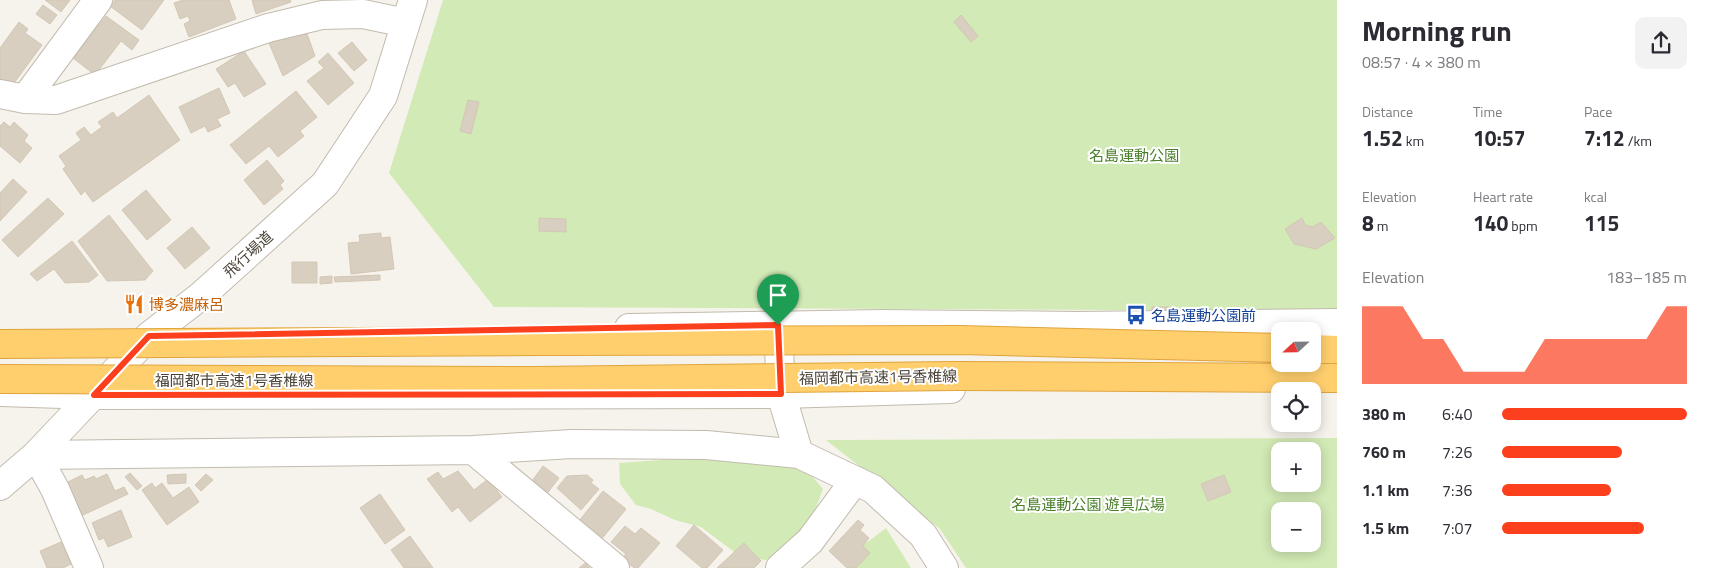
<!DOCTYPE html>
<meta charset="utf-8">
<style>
body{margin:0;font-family:"Titillium Web","Noto Sans JP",sans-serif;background:#f2f2f3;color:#2b2b33;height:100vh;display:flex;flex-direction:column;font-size:19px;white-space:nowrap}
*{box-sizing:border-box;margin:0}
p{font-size:16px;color:#7c7c81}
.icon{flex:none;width:28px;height:28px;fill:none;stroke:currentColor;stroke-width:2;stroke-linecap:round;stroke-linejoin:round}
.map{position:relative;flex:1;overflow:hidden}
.details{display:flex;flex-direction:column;background:#fff;width:375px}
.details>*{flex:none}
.needle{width:32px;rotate:248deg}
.controls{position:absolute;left:1271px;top:322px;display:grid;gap:10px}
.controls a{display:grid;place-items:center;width:50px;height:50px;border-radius:10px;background:#fff;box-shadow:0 2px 12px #0003;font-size:25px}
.pin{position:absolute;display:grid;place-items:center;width:42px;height:42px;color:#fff;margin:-51px -21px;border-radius:50% 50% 50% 0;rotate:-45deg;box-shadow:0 0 5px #0007}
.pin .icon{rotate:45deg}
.round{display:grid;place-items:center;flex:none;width:52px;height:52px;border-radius:10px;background:#f2f2f3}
.head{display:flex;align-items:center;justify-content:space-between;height:85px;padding:0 25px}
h1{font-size:28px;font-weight:700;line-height:38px}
.stats{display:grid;grid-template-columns:repeat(3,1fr);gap:8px;height:85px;padding:5px 25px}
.stats div{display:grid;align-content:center}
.stats b{font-size:21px;font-weight:700}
.stats small{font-size:14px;font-weight:400}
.stats p{font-size:14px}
.chart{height:140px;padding:10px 25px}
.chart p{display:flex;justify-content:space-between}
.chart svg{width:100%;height:90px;margin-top:5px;fill:#fc3f1d;opacity:.7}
ul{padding:0 25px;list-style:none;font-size:16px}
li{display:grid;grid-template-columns:80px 60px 1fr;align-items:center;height:38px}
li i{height:12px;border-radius:6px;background:#fc3f1d}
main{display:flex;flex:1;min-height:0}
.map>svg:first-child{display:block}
.green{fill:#d2eab5;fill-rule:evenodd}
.building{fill:#d8cfc1;stroke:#d3c7b4}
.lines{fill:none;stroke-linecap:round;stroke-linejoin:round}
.minor-casing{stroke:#c2bbae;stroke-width:30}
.highway-casing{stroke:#e0a43c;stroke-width:30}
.minor{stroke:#fff;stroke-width:28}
.highway{stroke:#ffcf6e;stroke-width:28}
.highway-bridge-casing{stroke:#e0a43c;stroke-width:30;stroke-linecap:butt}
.highway-bridge{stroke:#ffcf6e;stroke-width:28}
.route-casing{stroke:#fff;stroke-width:10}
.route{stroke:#fc3f1d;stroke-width:6}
.labels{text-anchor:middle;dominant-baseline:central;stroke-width:4;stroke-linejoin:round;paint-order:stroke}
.park-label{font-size:15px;fill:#4a7f2a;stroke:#fff}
.street-label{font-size:15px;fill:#4b4439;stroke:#fff}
.food-label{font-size:15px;fill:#c56008;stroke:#fff;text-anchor:start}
.transit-label{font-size:15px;fill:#164399;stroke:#fff;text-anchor:start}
</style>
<main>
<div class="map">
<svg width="1337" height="568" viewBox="0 0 1337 568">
<rect width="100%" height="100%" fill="#f6f3ec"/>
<path class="green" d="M443,0h894v311l-843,-4 -105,-134z
M1337,438v130h-371l-26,-39 -114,-89zM1280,451h32v33h-32zM1280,511h32v33h-32z
M691,458l67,4 48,7 17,20 -7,19 -23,32 -26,20 -26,-3 -40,-30 -26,-7 -24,-11 -15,-4 -16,-21 -1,-21z
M886,528l25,40h-56l6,-21z"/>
<path class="building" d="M45,0h25l-9,12z
M115,0h49l-22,30 -32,-24z
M183,0h46l7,19 -47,18 -5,-13 6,-3 -2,-5 -8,3 -6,-16z
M252,0h38l1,2 -35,12z
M43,5l14,10 -7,9 -14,-10z
M961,15l17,21 -7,6 -17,-20z
M106,16l33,24 -7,10 -11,-9 -26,34 -22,-17z
M19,22l9,7 -3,4 17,12 -33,45 -9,-7v-35z
M306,31l9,25 -32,20 -14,-33z
M352,42l15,18 -13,11 -16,-18z
M244,51l22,33 -22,13 -9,-14 -7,4 -12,-18z
M328,53l26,30 -26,22 -21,-24 17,-13 -6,-6z
M219,88l11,25 -13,6 4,7 -13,6 -3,-6 -14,7 -12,-26z
M296,91l21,26 -17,14 4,5 -26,21 -9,-11 -23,18 -16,-19z
M149,95l31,45 -87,62 -8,-11 -4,4 -18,-26 3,-3 -7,-10 22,-16 -5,-7 8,-6 7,8 11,-8 -4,-5 15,-10 4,6z
M468,100l11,2 -8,32 -11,-3z
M4,122l6,5 4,-5 14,13 -4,6 8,7 -12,15 -20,-17v-20z
M267,160l17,21 -4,4 3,4 -19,16 -20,-25z
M13,179l14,13 -27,29v-28z
M146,190l25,30 -24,20 -25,-30z
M48,198l16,16 -46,43 -16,-17z
M109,215l44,56 -8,9 -38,1 -29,-40z
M539,218l27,1v13l-27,-1z
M1302,218l3,7 8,2 8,-5 14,16 -19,11 -22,-5 -9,-15z
M192,227l18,21 -25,21 -18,-21z
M381,233v5l9,-1 4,32 -43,5 -3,-31 12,-1 -1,-7z
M72,241l26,34 -9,7 -24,1 -11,-14 -17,12 -7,-7z
M292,262h25v21h-25z
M380,275v5l-45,2 -1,-5z
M332,276v7l-12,1v-7z
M1152,307h20v7h-20z
M543,466l16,12 -17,22 -16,-11z
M458,471l16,19 14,-11 14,18 -32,25 -12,-15 -6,5 -25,-33 11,-7 5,7z
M130,473l12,13 -5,4 -12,-13z
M107,474l8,17 9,-4 4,7 -47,22 -15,-33 16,-8 3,5 9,-4 2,3z
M186,474v9l-18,1 -1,-9z
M206,474l7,6 -12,11 -6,-6z
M587,475l6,5 -2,3 8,6 -18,21 -24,-22 10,-12z
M1224,475l7,17 -23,9 -7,-17z
M152,483l3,5 7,-5 11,15 16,-11 10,15 -32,23 -25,-35z
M603,491l23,18 -26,32 -21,-20z
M380,494l25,36 -20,14 -25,-36z
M121,510l11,27 -24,10 -4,-9 -5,2 -7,-17z
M858,520l6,5 -4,5 9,8 -6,8 7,7 -14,15h-9l-18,-17z
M694,525l29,25 -16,18h-5l-26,-22z
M625,526l10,8 6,-6 19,15 -22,25h-4l-12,-10 4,-4 -15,-12z
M410,536l23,32h-29l-13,-18z
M61,542l10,22 -8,4h-16l-7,-17z
M744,543l17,18 -7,7h-37z
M585,563l5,5h-11z"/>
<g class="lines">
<defs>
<path id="minor" d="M0,94l25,5 31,1 212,-72 54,-13 41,-1 43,9
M25,99l73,-99
M778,325l3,69 18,60
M629,328l253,-4 195,2 260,-3
M0,392l94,3 687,-1 170,-5
M473,450l142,118
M0,486l36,-31 113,-119 53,-41 123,-111 58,-88 30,-96
M89,568l-34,-79 -19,-34 437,-5 99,-6 134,1 93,9 74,35 50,46 21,33
M780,568l30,-27 45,-61"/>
<path id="highway" d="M1312,349l25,1"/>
</defs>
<use href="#minor" class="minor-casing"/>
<use href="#highway" class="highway-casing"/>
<use href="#minor" class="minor"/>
<use href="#highway" class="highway"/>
<defs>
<path id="highway-bridge" d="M0,344l539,-3 421,-1 320,8
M0,379l535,2 420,-5 382,2"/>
</defs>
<use href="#highway-bridge" class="highway-bridge-casing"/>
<use href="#highway-bridge" class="highway-bridge"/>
</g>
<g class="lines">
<defs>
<path id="route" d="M778,325l3,69 -687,1 55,-59z"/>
</defs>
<use href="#route" class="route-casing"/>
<use href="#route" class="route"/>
</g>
<defs>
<symbol id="restaurant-bare" viewBox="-9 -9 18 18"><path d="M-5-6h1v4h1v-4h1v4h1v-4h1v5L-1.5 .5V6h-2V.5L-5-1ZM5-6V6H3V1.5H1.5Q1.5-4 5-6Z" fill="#e8710a" stroke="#fff" stroke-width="2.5" paint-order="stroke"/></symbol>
<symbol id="bus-bare" viewBox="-9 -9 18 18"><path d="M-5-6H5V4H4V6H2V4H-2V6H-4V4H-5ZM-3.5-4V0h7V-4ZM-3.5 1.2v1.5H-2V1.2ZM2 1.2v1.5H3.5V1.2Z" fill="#1a4fb4" stroke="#fff" stroke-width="2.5" paint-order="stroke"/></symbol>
</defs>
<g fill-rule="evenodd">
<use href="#restaurant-bare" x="120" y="290" width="28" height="28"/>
<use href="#bus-bare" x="1122" y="301" width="28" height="28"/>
</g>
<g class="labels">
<g class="park-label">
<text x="1134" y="155">名島運動公園</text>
<text x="1088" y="504">名島運動公園 遊具広場</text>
</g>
<g class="street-label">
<text transform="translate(248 254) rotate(-42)">飛行場道</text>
<text transform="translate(878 377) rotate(-1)">福岡都市高速1号香椎線</text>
<text x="234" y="380">福岡都市高速1号香椎線</text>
</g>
<g class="food-label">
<text x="149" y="304">博多濃麻呂</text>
</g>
<g class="transit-label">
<text x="1151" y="315">名島運動公園前</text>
</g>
</g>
</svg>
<div class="controls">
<a><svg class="needle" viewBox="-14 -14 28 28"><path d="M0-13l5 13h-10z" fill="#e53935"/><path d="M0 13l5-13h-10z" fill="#7c7c81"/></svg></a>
<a><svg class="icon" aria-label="locate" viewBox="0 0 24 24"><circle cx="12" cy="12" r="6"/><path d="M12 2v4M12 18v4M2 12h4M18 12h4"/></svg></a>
<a>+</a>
<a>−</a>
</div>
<div class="pin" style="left:778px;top:325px;background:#1e9e55"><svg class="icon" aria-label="arrive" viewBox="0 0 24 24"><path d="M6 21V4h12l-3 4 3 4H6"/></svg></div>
</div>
<section class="details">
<div class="head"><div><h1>Morning run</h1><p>08:57 · 4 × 380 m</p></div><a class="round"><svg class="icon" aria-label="share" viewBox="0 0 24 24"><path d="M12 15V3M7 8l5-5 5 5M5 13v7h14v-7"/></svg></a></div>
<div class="stats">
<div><p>Distance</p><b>1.52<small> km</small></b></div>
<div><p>Time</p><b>10:57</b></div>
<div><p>Pace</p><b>7:12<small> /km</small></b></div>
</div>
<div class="stats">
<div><p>Elevation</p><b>8<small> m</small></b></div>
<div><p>Heart rate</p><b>140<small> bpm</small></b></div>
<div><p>kcal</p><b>115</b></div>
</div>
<div class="chart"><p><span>Elevation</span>183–185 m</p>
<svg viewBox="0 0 160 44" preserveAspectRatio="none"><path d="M0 44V6L10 6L20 6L30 22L40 22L50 38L60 38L70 38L80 38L90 22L100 22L110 22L120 22L130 22L140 22L150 6L160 6V44z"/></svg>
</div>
<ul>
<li><b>380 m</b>6:40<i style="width:100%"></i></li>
<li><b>760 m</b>7:26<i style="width:65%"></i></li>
<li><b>1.1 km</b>7:36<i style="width:59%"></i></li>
<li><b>1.5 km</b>7:07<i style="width:77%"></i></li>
</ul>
</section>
</main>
